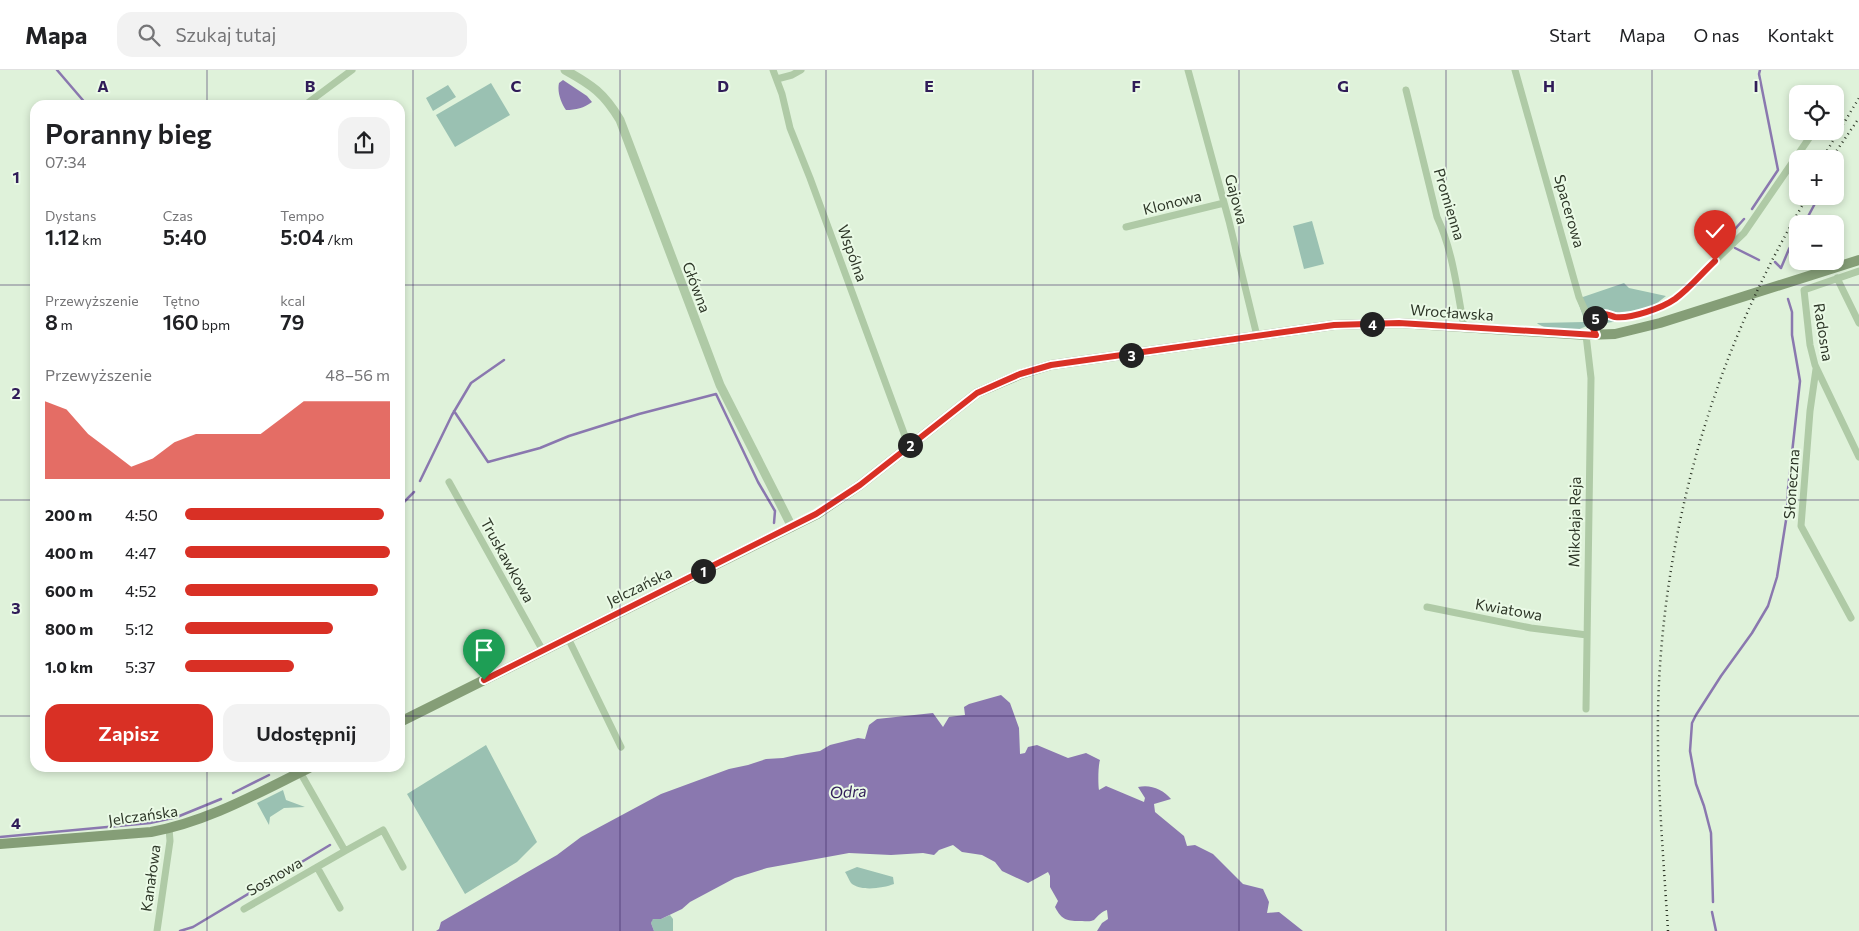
<!DOCTYPE html>
<html lang="pl">
<meta charset="utf-8">
<style>
body{margin:0;font-family:Commissioner,sans-serif;background:#f2f2f2;color:#202124;height:100vh;display:flex;flex-direction:column;font-size:19px;white-space:nowrap}
*{box-sizing:border-box;margin:0}
p{font-size:16px;color:#757577}
.icon{flex:none;width:28px;height:28px;fill:none;stroke:currentColor;stroke-width:2;stroke-linecap:round;stroke-linejoin:round}
.map{position:relative;flex:1;overflow:hidden}
.details{position:absolute;left:30px;top:30px;width:375px;height:672px;display:flex;flex-direction:column;background:#fff;border-radius:15px;box-shadow:0 2px 8px #0003}
.details>*{flex:none}
.buttons{position:absolute;left:1789px;top:15px;display:grid;gap:10px}
.buttons a{display:grid;place-items:center;width:55px;height:55px;border-radius:10px;background:#fff;box-shadow:0 2px 8px #0003;font-size:25px}
.pin{position:absolute;display:grid;place-items:center;width:42px;height:42px;color:#fff;margin:-51px -21px;border-radius:50% 50% 50% 0;rotate:-45deg;box-shadow:0 0 5px #0007}
.pin .icon{rotate:45deg}
.km{position:absolute;width:25px;height:25px;margin:-12px;border-radius:50%;background:#222;color:#fff;font-size:14px;line-height:25px;text-align:center}
.round{display:grid;place-items:center;flex:none;width:52px;height:52px;border-radius:15px;background:#f2f2f2}
.overview{display:flex;align-items:center;justify-content:space-between;height:85px;padding:0 15px}
h1{font-size:28px;font-weight:600;line-height:38px}
.metrics{display:grid;grid-template-columns:repeat(3,1fr);gap:8px;height:85px;padding:5px 15px}
.metrics div{display:grid;align-content:center}
.metrics b{font-size:21px;font-weight:600}
.metrics small{font-size:14px;font-weight:400}
.metrics p{font-size:14px}
.chart{height:140px;padding:10px 15px}
.chart p{display:flex;justify-content:space-between}
.chart svg{width:100%;height:90px;margin-top:5px;fill:#d93025;opacity:.7}
.action{display:flex;gap:10px;margin-top:auto;padding:10px 15px}
.action a{flex:1;height:58px;border-radius:15px;background:#d93025;color:#fff;font-size:20px;font-weight:600;line-height:58px;text-align:center}
.action a+a{background:#f2f2f2;color:#202124}
ul{padding:0 15px;list-style:none;font-size:16px}
li{display:grid;grid-template-columns:80px 60px 1fr;align-items:center;height:38px}
li i{height:12px;border-radius:6px;background:#d93025}
header{display:flex;align-items:center;gap:30px;box-sizing:border-box;height:70px;padding:0 25px;background:#fff;border-bottom:1px solid #e0e0e0}
header strong{font-size:24px}
nav{display:flex;gap:28px;margin-inline-start:auto;font-size:18px}
.search{width:350px;height:45px;background:#f2f2f2;display:flex;align-items:center;gap:12px;box-sizing:border-box;padding:0 18px;border-radius:15px;color:#757577;font-size:19px}
.map>svg:first-child{display:block}
.green{fill:#9ac1b2}
.water{fill:#8a78af}
.lines{fill:none;stroke-linecap:round;stroke-linejoin:round}
.stream{stroke:#8a78af;stroke-width:2.5}
.minor{stroke:#afcaa6;stroke-width:7}
.tertiary{stroke:#afcaa6;stroke-width:9}
.secondary{stroke:#859e77;stroke-width:10}
.rail{stroke:#2d3627;stroke-width:2.5;stroke-dasharray:1 4;stroke-linecap:butt}
.route-casing{stroke:#fff;stroke-width:10}
.route{stroke:#d93025;stroke-width:6}
.grid{fill:none;stroke:#301c58;stroke-width:1;stroke-opacity:0.55}
.labels{text-anchor:middle;dominant-baseline:central;stroke-width:4;stroke-linejoin:round;paint-order:stroke}
.street-label{font-size:15px;fill:#2d3627;stroke:#eafae6}
.water-label{font-size:16px;font-style:italic;fill:#301c58;stroke:#eafae6}
.grid-label{font-size:16px;text-anchor:middle;font-weight:bold;fill:#301c58;stroke:#eafae6;stroke-width:4;stroke-linejoin:round;paint-order:stroke}
</style>
<header>
<strong>Mapa</strong>
<div class="search"><svg class="icon" aria-label="search" viewBox="0 0 24 24"><circle cx="10" cy="10" r="6"/><path d="M15 15l6 6"/></svg>Szukaj tutaj</div>
<nav><a>Start</a><a>Mapa</a><a>O nas</a><a>Kontakt</a></nav>
</header>
<div class="map">
<svg width="1859" height="861" viewBox="0 0 1859 861">
<rect width="100%" height="100%" fill="#dff2da"/>
<path class="green" d="M491,13l19,32 -55,32 -19,-32z
M448,15l8,12 -23,14 -7,-13z
M1312,151l12,43 -20,5 -11,-43z
M1624,213l5,5 37,8 -28,22 -51,8 -10,4 -31,-2 -8,-4 -1,-1 48,-1 -8,-23z
M486,675l51,97 -20,20 -52,32 -58,-100z
M283,720l3,10 19,7 -21,1 -14,9 -1,8 -12,-22z
M857,797l36,10 1,7c-11,4 -33,8 -43,-1 -2,-3 -4,-8 -6,-11z
M670,845l3,4v12h-19l-3,-8 2,-5 8,1z"/>
<path class="water" d="M563,10l24,16 5,6c-8,6 -16,8 -26,8 -5,-7 -9,-18 -7,-27z
M1001,625l9,8 9,25 1,26 5,-1 3,-6 9,-2 31,13 18,-5 14,7c-2,6 -2,25 -1,30l7,-4 38,16 1,-4 -7,-11c12,-3 25,2 33,12l-17,5 1,8 29,24 3,10 8,-1 18,9 30,30 20,5 6,13 -2,11 12,-1 24,19h-206l5,-8 6,-4 -1,-9c-6,2 -9,6 -13,10 -4,2 -8,1 -12,1 -14,0 -20,0 -27,-14l3,-6 -8,-14v-11l-2,-4 -20,11 -26,-12 -7,-9 -13,-7 -20,-3 -9,-7 -14,5 -5,5 -11,-2 -32,2 -42,-2 -82,15 -32,10 -45,24 -8,7 -21,10h-8l-2,4 3,8h-218l3,-2 2,-7 116,-67 24,-18 80,-43 68,-25 19,-4 18,-6 17,-1 13,-3 24,-4 10,-6 28,-7 7,1 4,-14 8,-6 56,-6 10,14 6,-10 16,-2 -1,-8 5,-3z"/>
<g class="lines">
<path class="stream" d="M57,0l30,35
M1752,139l26,-39 -19,-96 1,-4
M1804,154l15,-28
M1726,169l18,-20
M1735,178l24,12
M1775,192l6,6 8,-19 9,-14
M454,341l34,51 52,-14 29,-12 70,-22 77,-20 42,88 17,29 -1,12
M420,411l32,-66 19,-32 33,-23
M400,436l14,-14
M233,723l36,-18
M0,767l150,-14 27,-6 44,-18
M1713,832l-2,-69 -7,-27 -8,-22 -6,-33 2,-28 4,-8 25,-39 31,-43 16,-27 9,-29 10,-63 1,-25 12,-108 -8,-46v-23l-4,-13
M1712,842l4,19
M180,861l13,-4 137,-82"/>
<path class="minor" d="M773,0l9,24 8,34 20,50 95,258 6,9
M1188,0l41,151 28,115
M1515,0l64,227 17,38
M777,9l15,-4 9,-5
M1406,20l31,127c16,34 20,73 27,110
M305,35l47,-35
M1126,157l98,-24
M1859,201l-55,19 6,55 5,20 44,92
M1837,208l22,45
M1590,252l14,-8 10,3 15,-1 17,-4 29,-13 69,-66 70,-102
M1816,299l-6,42 -9,115 50,92
M449,412l94,169
M1427,537l104,21 56,7
M568,568l53,109
M1586,639l5,-331 -5,-43
M345,781l38,-21 20,37
M317,797l23,41
M244,839l101,-58 -45,-79
M157,861l13,-90 -1,-13"/>
<path class="tertiary" d="M565,0c27,15 39,23 55,50l100,265 72,142"/>
<path class="secondary" d="M400,652l417,-208 43,-29 117,-92 44,-19 30,-9 283,-40 65,-2 187,12 29,-1 45,-11 199,-63
M0,774l151,-12c56,-10 107,-39 158,-64"/>
<path class="rail" d="M1822,89l37,-61
M1831,89l28,-41
M1668,861c-5,-83 -13,-166 -9,-249 9,-171 60,-339 149,-486"/>
</g>
<g class="lines">
<defs>
<path id="route" d="M484,610l332,-166 44,-29 117,-92 43,-19 31,-9 283,-40 65,-2 197,12 -6,-13 14,-8c4,0 7,2 11,3 16,2 47,-9 60,-18 15,-11 27,-26 40,-38"/>
</defs>
<use href="#route" class="route-casing"/>
<use href="#route" class="route"/>
</g>
<path class="grid" d="M207,0v35M413,0v861M620,0v861M826,0v861M1033,0v861M1239,0v861M1446,0v861M1652,0v861M0,215h35M400,215h1459M0,430h35M400,430h1459M0,646h35M400,646h1459M207,698v163"/>
<g class="labels">
<g class="street-label">
<text transform="translate(1237 129) rotate(75)">Gajowa</text>
<text transform="translate(1172 132) rotate(-14)">Klonowa</text>
<text transform="translate(1450 134) rotate(73)">Promienna</text>
<text transform="translate(1570 141) rotate(74)">Spacerowa</text>
<text transform="translate(853 183) rotate(70)">Wspólna</text>
<text transform="translate(697 217) rotate(69)">Główna</text>
<text transform="translate(1452 242) rotate(4)">Wrocławska</text>
<text transform="translate(1824 262) rotate(81)">Radosna</text>
<text transform="translate(1791 414) rotate(-86)">Słoneczna</text>
<text transform="translate(1574 452) rotate(-89)">Mikołaja Reja</text>
<text transform="translate(508 490) rotate(61)">Truskawkowa</text>
<text transform="translate(639 516) rotate(-26)">Jelczańska</text>
<text transform="translate(1509 539) rotate(10)">Kwiatowa</text>
<text transform="translate(143 745) rotate(-8)">Jelczańska</text>
<text transform="translate(274 806) rotate(-30)">Sosnowa</text>
<text transform="translate(150 808) rotate(-82)">Kanałowa</text>
</g>
<g class="water-label">
<text transform="translate(848 721) rotate(-3)">Odra</text>
</g>
</g>
<g class="grid-label">
<text x="103" y="22">A</text>
<text x="310" y="22">B</text>
<text x="516" y="22">C</text>
<text x="723" y="22">D</text>
<text x="929" y="22">E</text>
<text x="1136" y="22">F</text>
<text x="1343" y="22">G</text>
<text x="1549" y="22">H</text>
<text x="1756" y="22">I</text>
<text x="16" y="113">1</text>
<text x="16" y="329">2</text>
<text x="16" y="544">3</text>
<text x="16" y="759">4</text>
</g>
</svg>
<div class="buttons">
<a><svg class="icon" aria-label="locate" viewBox="0 0 24 24"><circle cx="12" cy="12" r="6"/><path d="M12 2v4M12 18v4M2 12h4M18 12h4"/></svg></a>
<a>+</a>
<a>−</a>
</div>
<div class="pin" style="left:484px;top:610px;background:#1e9e55"><svg class="icon" aria-label="arrive" viewBox="0 0 24 24"><path d="M6 21V4h12l-3 4 3 4H6"/></svg></div>
<div class="pin" style="left:1715px;top:191px;background:#d93025"><svg class="icon" aria-label="check" viewBox="0 0 24 24"><path d="M5 12l5 5 9-10"/></svg></div>
<b class="km" style="left:703px;top:501px">1</b>
<b class="km" style="left:910px;top:375px">2</b>
<b class="km" style="left:1131px;top:285px">3</b>
<b class="km" style="left:1372px;top:254px">4</b>
<b class="km" style="left:1595px;top:248px">5</b>
<section class="details">
<div class="overview"><div><h1>Poranny bieg</h1><p>07:34</p></div><a class="round"><svg class="icon" aria-label="share" viewBox="0 0 24 24"><path d="M12 15V3M7 8l5-5 5 5M5 13v7h14v-7"/></svg></a></div>
<div class="metrics">
<div><p>Dystans</p><b>1.12<small> km</small></b></div>
<div><p>Czas</p><b>5:40</b></div>
<div><p>Tempo</p><b>5:04<small> /km</small></b></div>
</div>
<div class="metrics">
<div><p>Przewyższenie</p><b>8<small> m</small></b></div>
<div><p>Tętno</p><b>160<small> bpm</small></b></div>
<div><p>kcal</p><b>79</b></div>
</div>
<div class="chart"><p><span>Przewyższenie</span>48–56 m</p>
<svg viewBox="0 0 160 44" preserveAspectRatio="none"><path d="M0 44V6L10 10L20 22L30 30L40 38L50 34L60 26L70 22L80 22L90 22L100 22L110 14L120 6L130 6L140 6L150 6L160 6V44z"/></svg>
</div>
<ul>
<li><b>200 m</b>4:50<i style="width:97%"></i></li>
<li><b>400 m</b>4:47<i style="width:100%"></i></li>
<li><b>600 m</b>4:52<i style="width:94%"></i></li>
<li><b>800 m</b>5:12<i style="width:72%"></i></li>
<li><b>1.0 km</b>5:37<i style="width:53%"></i></li>
</ul>
<div class="action"><a>Zapisz</a><a>Udostępnij</a></div>
</section>
</div>
